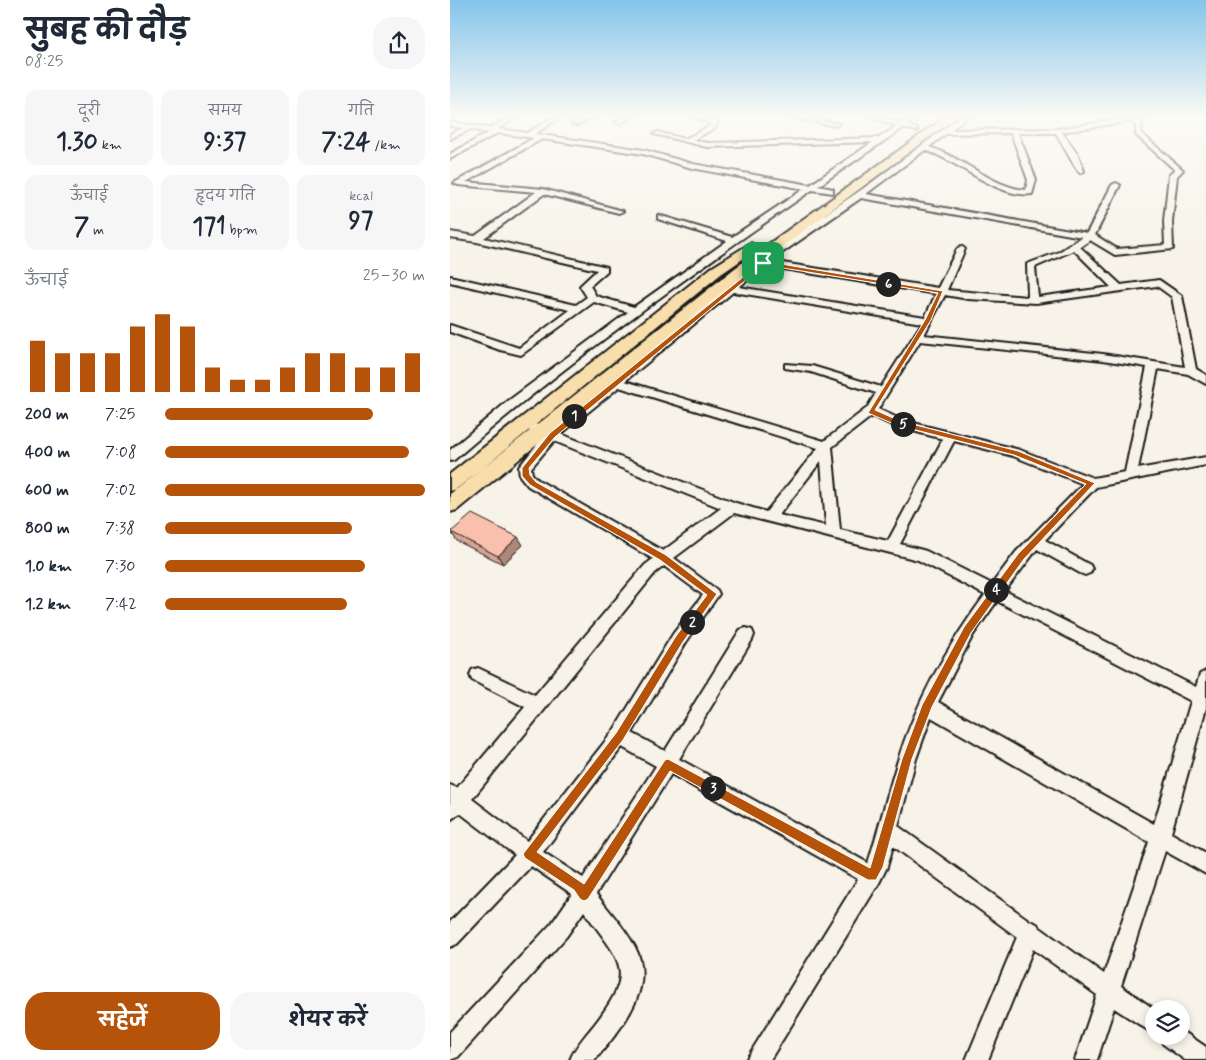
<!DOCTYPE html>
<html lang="hi">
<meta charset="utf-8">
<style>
body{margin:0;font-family:Mynerve,"Playpen Sans Deva",sans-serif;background:#f6f6f7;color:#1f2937;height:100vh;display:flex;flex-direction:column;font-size:19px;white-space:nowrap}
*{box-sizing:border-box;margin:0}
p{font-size:16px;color:#747a83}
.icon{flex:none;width:28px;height:28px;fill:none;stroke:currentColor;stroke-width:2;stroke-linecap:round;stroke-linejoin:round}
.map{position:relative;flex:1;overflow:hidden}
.side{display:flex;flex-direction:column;background:#fff;width:450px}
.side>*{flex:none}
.controls{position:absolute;left:695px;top:1000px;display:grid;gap:10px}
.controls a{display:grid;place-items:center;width:45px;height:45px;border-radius:50%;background:#fff;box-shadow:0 2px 8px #0003;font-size:25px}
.pin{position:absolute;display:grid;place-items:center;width:42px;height:42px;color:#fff;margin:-21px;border-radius:10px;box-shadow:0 2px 8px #0006}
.km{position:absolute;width:25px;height:25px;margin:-12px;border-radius:50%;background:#222;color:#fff;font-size:14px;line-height:25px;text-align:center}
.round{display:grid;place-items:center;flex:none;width:52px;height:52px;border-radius:20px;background:#f6f6f7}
.summary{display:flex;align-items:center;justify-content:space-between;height:85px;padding:0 25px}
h1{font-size:28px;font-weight:700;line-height:38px}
.figures{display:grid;grid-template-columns:repeat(3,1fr);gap:8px;height:85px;padding:5px 25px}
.figures div{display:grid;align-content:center;border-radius:12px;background:#f6f6f7;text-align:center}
.figures b{font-size:25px;font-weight:700}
.figures small{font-size:14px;font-weight:400}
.figures p{font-size:14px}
.chart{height:140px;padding:10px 25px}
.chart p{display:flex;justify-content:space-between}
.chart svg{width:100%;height:90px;margin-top:5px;stroke:#b45309;stroke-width:6}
.action{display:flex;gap:10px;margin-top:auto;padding:10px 25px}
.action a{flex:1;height:58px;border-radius:20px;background:#b45309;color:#fff;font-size:20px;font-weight:700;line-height:58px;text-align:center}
.action a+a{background:#f6f6f7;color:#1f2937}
ul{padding:0 25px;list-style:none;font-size:16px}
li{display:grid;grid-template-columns:80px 60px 1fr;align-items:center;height:38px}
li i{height:12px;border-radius:6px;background:#b45309}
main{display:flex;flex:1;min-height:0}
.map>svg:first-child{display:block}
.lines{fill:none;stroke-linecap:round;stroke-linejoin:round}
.minor-casing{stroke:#1c1c1c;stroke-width:4}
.highway-casing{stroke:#1c1c1c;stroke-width:4}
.minor{fill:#f7f3e8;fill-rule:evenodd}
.highway{fill:#f8deab;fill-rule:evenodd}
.wall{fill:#d6a596;stroke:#1c1c1c}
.shaded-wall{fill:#ae867a;stroke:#1c1c1c}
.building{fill:#f9c0ae;stroke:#1c1c1c}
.route{fill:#b45309;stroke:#fff;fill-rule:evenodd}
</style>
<main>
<section class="side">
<div class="summary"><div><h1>सुबह की दौड़</h1><p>08:25</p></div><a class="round"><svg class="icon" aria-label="share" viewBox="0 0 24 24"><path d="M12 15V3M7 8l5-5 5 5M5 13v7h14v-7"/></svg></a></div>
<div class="figures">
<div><p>दूरी</p><b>1.30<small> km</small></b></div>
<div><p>समय</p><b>9:37</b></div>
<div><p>गति</p><b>7:24<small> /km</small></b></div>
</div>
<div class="figures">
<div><p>ऊँचाई</p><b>7<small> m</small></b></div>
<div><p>हृदय गति</p><b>171<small> bpm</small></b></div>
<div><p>kcal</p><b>97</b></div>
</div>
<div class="chart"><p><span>ऊँचाई</span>25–30 m</p>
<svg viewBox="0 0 160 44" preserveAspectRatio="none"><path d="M5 44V19M15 44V25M25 44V25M35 44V25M45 44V12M55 44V6M65 44V12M75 44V32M85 44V38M95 44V38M105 44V32M115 44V25M125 44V25M135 44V32M145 44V32M155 44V25"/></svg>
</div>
<ul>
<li><b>200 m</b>7:25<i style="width:80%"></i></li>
<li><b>400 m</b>7:08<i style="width:94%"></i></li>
<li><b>600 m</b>7:02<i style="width:100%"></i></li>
<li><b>800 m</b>7:38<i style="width:72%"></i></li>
<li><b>1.0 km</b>7:30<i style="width:77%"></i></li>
<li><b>1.2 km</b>7:42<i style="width:70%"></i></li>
</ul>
<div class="action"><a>सहेजें</a><a>शेयर करें</a></div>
</section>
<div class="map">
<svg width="756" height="1060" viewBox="0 0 756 1060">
<rect width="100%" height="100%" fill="#f7f3e8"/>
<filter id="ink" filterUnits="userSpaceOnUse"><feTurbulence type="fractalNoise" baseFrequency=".02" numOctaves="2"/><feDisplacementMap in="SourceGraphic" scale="10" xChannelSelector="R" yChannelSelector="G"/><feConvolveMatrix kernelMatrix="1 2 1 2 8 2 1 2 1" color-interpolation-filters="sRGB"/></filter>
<g filter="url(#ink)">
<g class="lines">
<defs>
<path id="minor" d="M62,116h7l-21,13 29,4 28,-17h7l-27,18 109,16 49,14 117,21 63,-43 -166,5 -53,-13 3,-2 28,7 25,-13 1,-3 -21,-7h9l19,6 -3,6 -22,12 14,3 172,-5 18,-12 -28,-10h8l24,7 11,-7h7l-12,9 10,4v2l-14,-3 -85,58 15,3v4l-21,-3c-123,85 -245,172 -358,270l-4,1v-11l58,-49 120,-89 -34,-10 -73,53 -21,-5 -50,-18v-7l69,23 51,-38 -120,-28v-6l126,29 11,-8 -7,-11 17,-16 -120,-28 -27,-4v-6l25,4 61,-44 -78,-7 -4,-2 80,-45 -36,-5 -48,26v-5l38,-21 -17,-4 -21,10v-5l13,-6 -13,-2v-4l40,6zM92,139l101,15 49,14 112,21 -72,48 -74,-22v4l69,22 -93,66 -38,-11 -6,-10 17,-15v-4l-123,-29 60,-44 75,19 4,-2 -80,-22 -77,-7z
M139,116h7l-19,9 -5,-1z
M178,116h7l-15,7 -5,-1z
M335,116h12l42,8 -3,2z
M511,116h7l-17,14 107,-1 74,-12 24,-1 -18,4 4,4 -1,9 42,37 -6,6 -5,45 1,28 -58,6 -25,-15 -10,7 41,38 38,-5 23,16 14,73 10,6v9l-18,-10 -30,-5 -20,100 68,-12v8l-110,22 -51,53 45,25 2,4 -2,4 -5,2 -5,-2 -43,-24 -32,42 191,96 4,-13 6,-3v37l-35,125 35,20v21l-41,-23 -44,135 33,23v25l-40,-26 -17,52h-22l22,-65 -64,-46 -45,111h-22l51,-123 -124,-91 -6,21 -8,16 -109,177h-24l112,-181 -187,-105 -75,120c13,17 29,34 39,53 22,42 -15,82 -40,113h-25c5,-13 15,-24 24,-35 44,-56 26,-63 -10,-114l-18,26 -108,120 -8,3v-28l102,-109 20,-29 -41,-28 -74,78 -7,3v-25l65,-67 -55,-42 -10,7v-35l7,3 68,-81 -53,-27 -2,-5 2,-5 6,-2 57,27 110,-130 8,-6 -125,-73 -8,-10 -1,-9 25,-31 -24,-9 -2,-3 6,-4 27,10 221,-179 99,-68zM681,121l5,4v10l39,35 -6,5 -5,46 1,24 -48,4 -22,-14 25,-50 -4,-2 -4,2 -25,48 -221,-39 59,-44c33,10 73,49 107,44l4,-14 -18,-47h38c4,7 21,39 24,40l4,-2 -6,-16 -16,-23zM561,133l17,47 -2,10c-32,-2 -64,-33 -97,-43l17,-13zM411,198l221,39 -23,15 -32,12 1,33 -81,-7 18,-41 -4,-3 -4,3 -19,39 -168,-27zM624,250l37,37 -73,10 -3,-30zM315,266l171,28 -11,23 -186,-30zM707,286l15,11 13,70 -82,-13 -179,-19 21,-40 23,4 68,4zM283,292l189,31 -41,64 -69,-21 -27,-2v4l26,4 65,21 -9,15 -43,33 -199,-60zM470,341l183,19 44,7 -22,105 -32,6 -73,-28 -118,-30 -24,-11zM169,387l199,61 -52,64 -30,-9 -175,-69zM422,416l22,10 49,13 -55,102 -48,-11 -8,-83zM104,441l167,67 -58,43 -125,-71 -6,-6 -1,-6zM504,441l59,15 70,28 -67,68 -24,32 -66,-33 -26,-7zM371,461l5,65 -47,-11zM284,513l184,47 67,35c-37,50 -68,105 -87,165 -11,34 -19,69 -30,103l-189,-104 73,-119 2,-5 -2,-5 -6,-2 -6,2 -75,121 -33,-18 53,-89 34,-50 -2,-4 -43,-32zM214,566l39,29 -30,39 -59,96 -87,111 -55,-42 183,-226zM547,601l194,100 -37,123 -216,-122 35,-67zM481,717l218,125 -45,132 -65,-47 -2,-3 -7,-3 -132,-95 18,-67zM172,747l34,19 -73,112 -40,-26z
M731,1030l25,17v13h-21l-22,-16 -3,-8h21z"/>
<path id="highway" d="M497,116h11l-213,158 -288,236 -7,2v-18l285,-226z
M301,243l6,4 -1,3 -35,24 -264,215 -7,2v-17l261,-206z"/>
</defs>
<use href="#minor" class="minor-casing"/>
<use href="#highway" class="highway-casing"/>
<use href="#minor" class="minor"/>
<use href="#highway" class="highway"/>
</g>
<path class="wall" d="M1,532l72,13 -20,19 -46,-23z"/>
<path class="shaded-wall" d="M68,537l5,8 -20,19 -5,-8z"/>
<path class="building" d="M22,514l46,23 -20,19 -47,-24z"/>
</g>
<linearGradient id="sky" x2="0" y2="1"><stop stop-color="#84c4ea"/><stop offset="0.44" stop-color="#fbfaf5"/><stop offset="1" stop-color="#fbfaf5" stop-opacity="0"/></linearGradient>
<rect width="756" height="264" fill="url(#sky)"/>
<path class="route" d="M313,261l180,30 -12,29 -56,90 25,11 118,30 77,32 -71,76 -53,74 -39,74 -20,52 -29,108 -7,13h-8l-198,-109 -82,128 -4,2 -4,-2 -6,-9 -49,-32 -2,-4 93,-121 60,-97 31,-41 -47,-35 -130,-75 -8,-9v-8l28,-35zM314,265l174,28 -13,27 -57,93 28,12 118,30 72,29 -68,70 -54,73 -42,78 -20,54 -32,109 -202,-109 -3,1 -81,124 -47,-32 86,-112 60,-98 34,-48 -51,-39 -130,-73 -6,-7 -1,-7 26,-31z"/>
</svg>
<div class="controls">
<a><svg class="icon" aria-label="layers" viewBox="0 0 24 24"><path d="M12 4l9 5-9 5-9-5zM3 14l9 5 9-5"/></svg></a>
</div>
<div class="pin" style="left:313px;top:263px;background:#1e9e55"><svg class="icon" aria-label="arrive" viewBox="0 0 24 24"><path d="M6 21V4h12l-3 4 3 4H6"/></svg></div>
<b class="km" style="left:124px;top:416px">1</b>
<b class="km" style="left:242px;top:622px">2</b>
<b class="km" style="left:263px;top:788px">3</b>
<b class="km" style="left:546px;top:590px">4</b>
<b class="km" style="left:453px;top:424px">5</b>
<b class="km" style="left:438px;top:284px">6</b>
</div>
</main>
